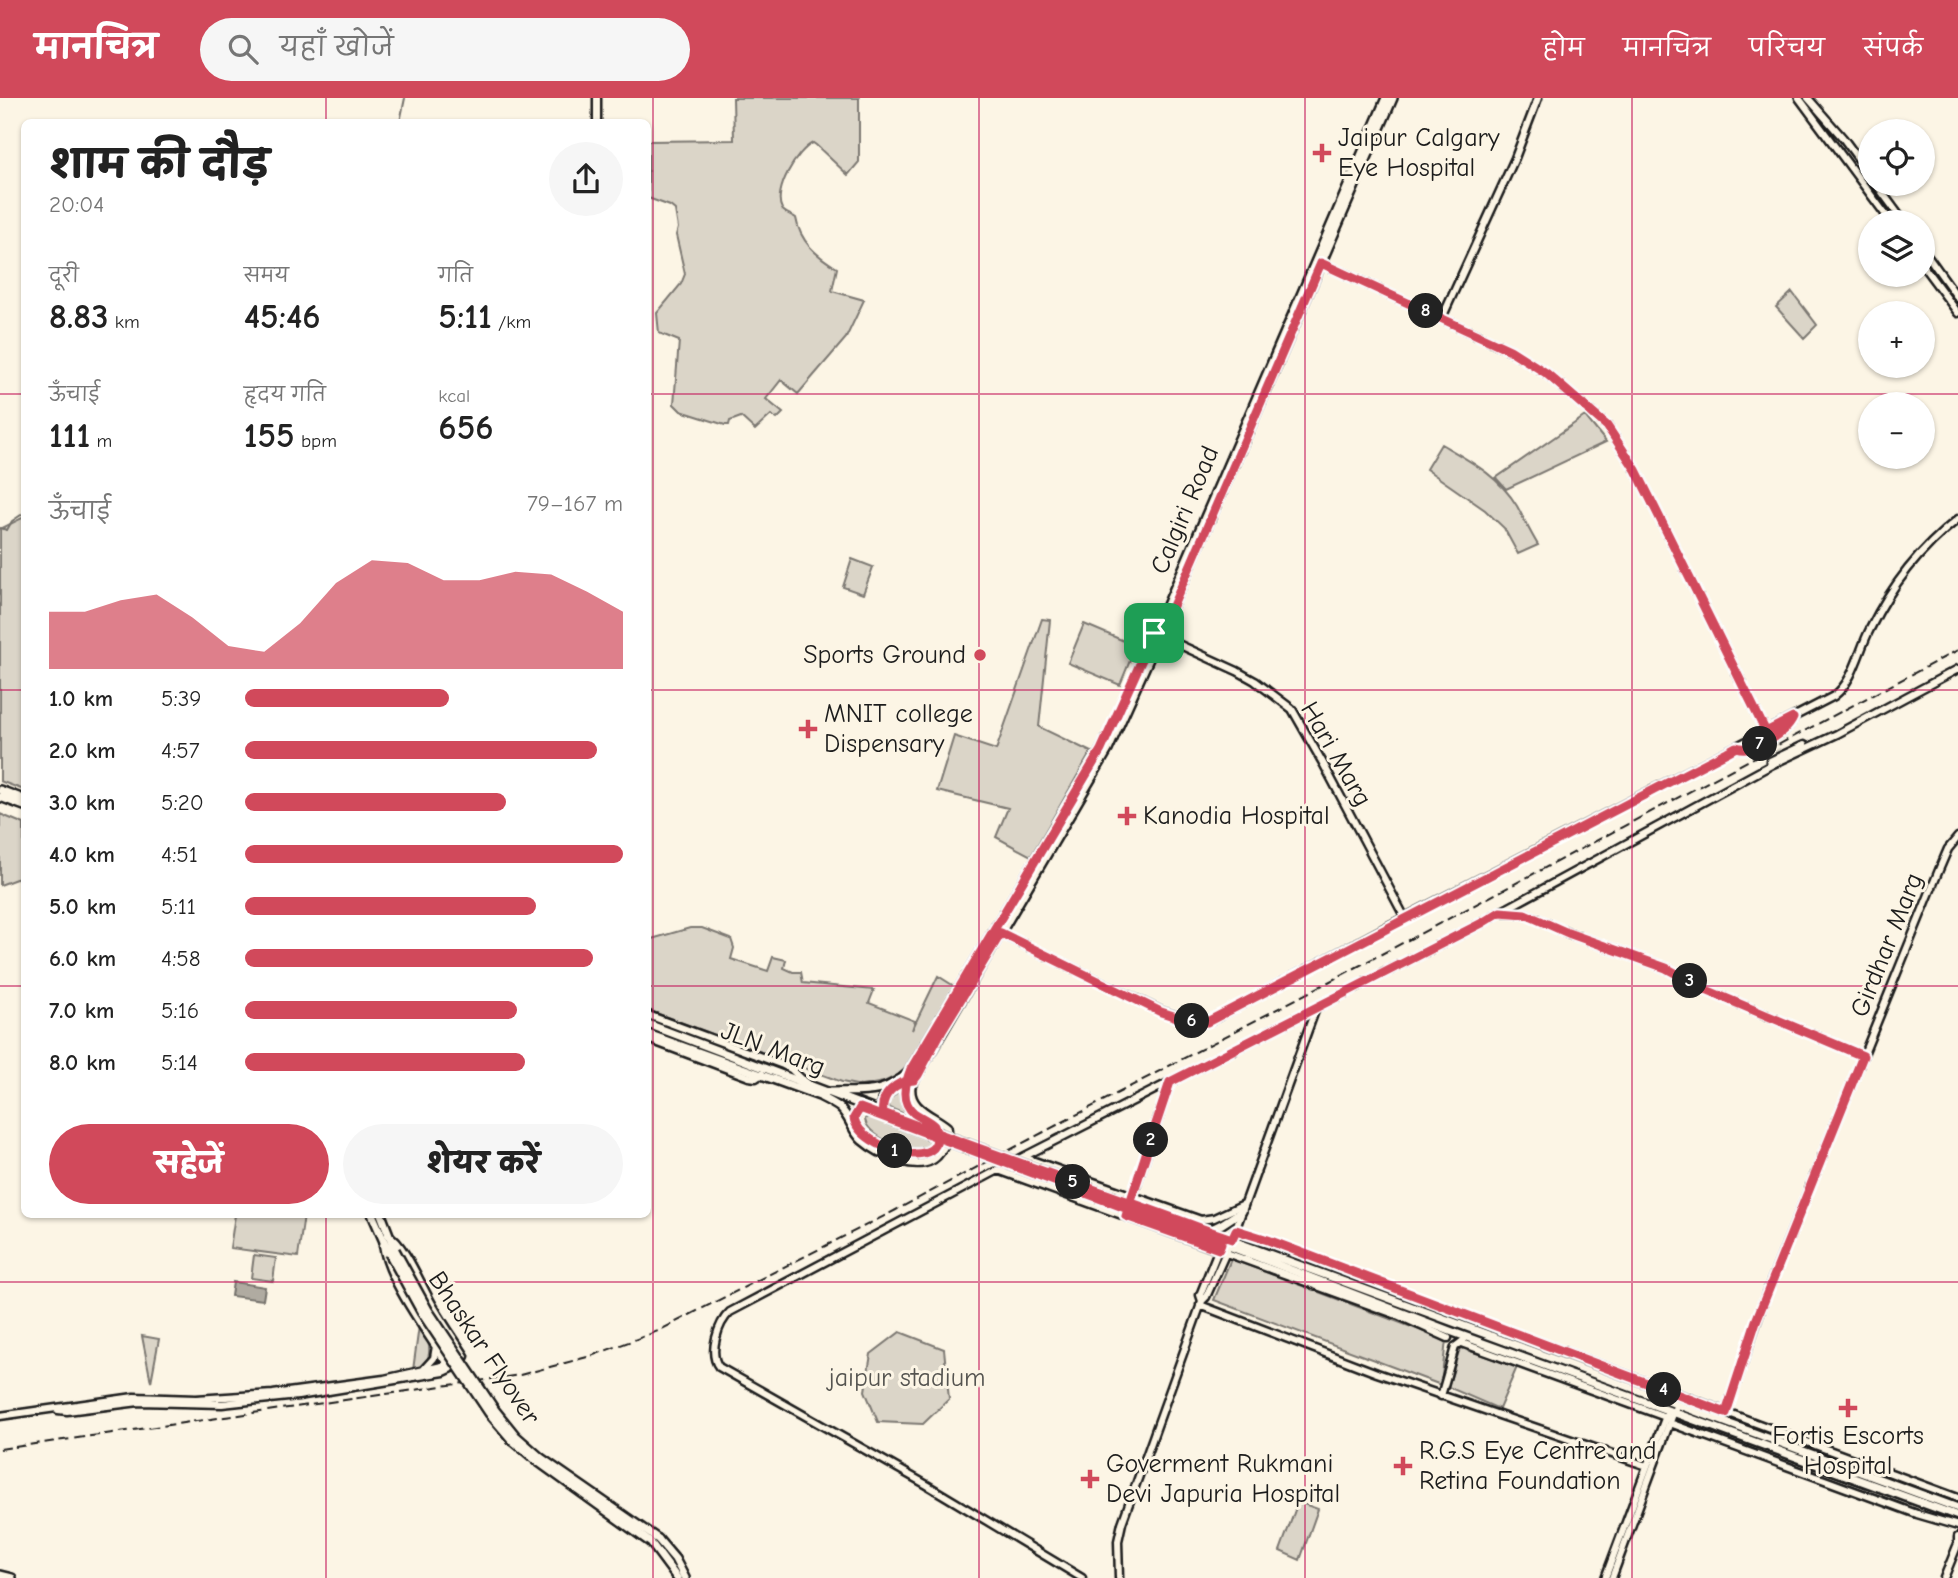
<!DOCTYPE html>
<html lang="hi">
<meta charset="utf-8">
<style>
body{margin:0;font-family:"Comic Neue","Playpen Sans Deva",sans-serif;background:#f6f6f6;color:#222;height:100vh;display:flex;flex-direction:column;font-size:26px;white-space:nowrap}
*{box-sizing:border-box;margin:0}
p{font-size:23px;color:#767676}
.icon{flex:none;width:38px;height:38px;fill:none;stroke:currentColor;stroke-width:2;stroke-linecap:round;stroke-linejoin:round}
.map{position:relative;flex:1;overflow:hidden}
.side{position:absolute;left:21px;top:21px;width:630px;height:1099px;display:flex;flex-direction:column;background:#fff;border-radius:10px;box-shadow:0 2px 5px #0004}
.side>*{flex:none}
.fabs{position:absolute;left:1858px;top:21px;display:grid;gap:14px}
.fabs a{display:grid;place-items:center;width:77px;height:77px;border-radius:50%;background:#fff;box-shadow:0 2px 5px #0004;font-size:35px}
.pin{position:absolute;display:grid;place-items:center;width:60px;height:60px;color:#fff;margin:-30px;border-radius:14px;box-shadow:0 4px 10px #0006}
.km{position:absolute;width:35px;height:35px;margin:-18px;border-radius:50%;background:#222;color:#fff;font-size:19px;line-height:35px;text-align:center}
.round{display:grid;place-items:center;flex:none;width:74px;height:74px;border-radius:37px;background:#f6f6f6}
.summary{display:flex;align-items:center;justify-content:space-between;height:119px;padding:0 28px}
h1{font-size:38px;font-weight:800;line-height:52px}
.figures{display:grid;grid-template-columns:repeat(3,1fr);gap:10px;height:119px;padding:7px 28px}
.figures div{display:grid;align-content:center}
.figures b{font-size:35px;font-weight:800}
.figures small{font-size:19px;font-weight:400}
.figures p{font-size:19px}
.chart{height:196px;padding:14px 28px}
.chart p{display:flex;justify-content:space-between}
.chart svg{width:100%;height:126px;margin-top:7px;fill:#d1495b;opacity:.7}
.cta{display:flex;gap:14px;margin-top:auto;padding:14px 28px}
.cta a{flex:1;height:80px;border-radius:42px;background:#d1495b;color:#fff;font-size:28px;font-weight:800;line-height:80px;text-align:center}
.cta a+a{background:#f6f6f6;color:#222}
ul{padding:0 28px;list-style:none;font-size:23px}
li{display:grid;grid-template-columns:112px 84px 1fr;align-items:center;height:52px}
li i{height:18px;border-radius:9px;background:#d1495b}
header{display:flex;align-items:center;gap:42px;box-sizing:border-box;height:98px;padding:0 35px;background:#d1495b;color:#fff}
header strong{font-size:33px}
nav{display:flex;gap:38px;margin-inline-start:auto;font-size:24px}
.search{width:490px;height:63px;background:#f6f6f6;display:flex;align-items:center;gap:18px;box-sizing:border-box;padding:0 24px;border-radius:38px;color:#767676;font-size:26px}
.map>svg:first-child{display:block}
.green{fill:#dbd5c8;stroke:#7c7872;stroke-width:2}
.water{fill:#b0aba1;stroke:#75726c;stroke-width:2}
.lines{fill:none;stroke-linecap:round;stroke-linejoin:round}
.stream{stroke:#75726c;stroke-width:2}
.secondary-tunnel{stroke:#dad4c7;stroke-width:6;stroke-dasharray:6 3;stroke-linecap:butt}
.secondary-casing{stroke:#1c1c1c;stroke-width:11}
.primary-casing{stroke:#1c1c1c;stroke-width:12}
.secondary{stroke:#fcf5e5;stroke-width:6}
.primary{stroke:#fcf5e5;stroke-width:7}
.rail{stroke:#1c1c1c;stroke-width:2;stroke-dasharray:10 5;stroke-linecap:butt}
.primary-bridge-casing{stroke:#1c1c1c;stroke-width:12;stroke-linecap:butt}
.primary-bridge{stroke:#fcf5e5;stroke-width:7}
.route-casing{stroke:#fff;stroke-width:14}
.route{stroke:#d1495b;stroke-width:9}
.grid{fill:none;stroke:#c2185b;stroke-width:2;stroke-opacity:0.55}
.poi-dot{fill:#d1495b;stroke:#fcf5e5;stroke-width:2.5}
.labels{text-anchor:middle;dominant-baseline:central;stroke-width:6;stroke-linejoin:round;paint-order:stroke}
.poi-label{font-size:26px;fill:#1c1c1c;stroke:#fcf5e5;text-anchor:start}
.street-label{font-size:26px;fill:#1c1c1c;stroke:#fcf5e5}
.park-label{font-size:26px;fill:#555450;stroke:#fcf5e5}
</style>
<header>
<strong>मानचित्र</strong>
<div class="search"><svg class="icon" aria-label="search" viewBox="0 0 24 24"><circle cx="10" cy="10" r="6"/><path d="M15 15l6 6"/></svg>यहाँ खोजें</div>
<nav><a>होम</a><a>मानचित्र</a><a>परिचय</a><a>संपर्क</a></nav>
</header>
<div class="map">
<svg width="1958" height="1480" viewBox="0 0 1958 1480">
<rect width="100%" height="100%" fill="#fcf5e5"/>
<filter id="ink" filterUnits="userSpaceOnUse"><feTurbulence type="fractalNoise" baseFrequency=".0143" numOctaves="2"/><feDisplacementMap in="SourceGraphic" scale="14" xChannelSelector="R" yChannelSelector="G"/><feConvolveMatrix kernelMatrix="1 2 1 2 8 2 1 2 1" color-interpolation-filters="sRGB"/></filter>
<g filter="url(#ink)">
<path class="green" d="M733,0h126v64l-11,13 -32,-30 -3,-2c-16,7 -41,49 -31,66 2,4 10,6 14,9 4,24 21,38 41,50l-5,23 32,9 -18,38 -48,56 -17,-14 -15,19 17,14 -6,6 -6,-4 -16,15 -14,-13 -11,4 -1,4h-4l-44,-14 -7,-7 5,-63 -20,-8 -2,-20 24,-29 4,-10 -9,-39 2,-7 -3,-18 -5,-4 -22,-8v-57l86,-1z
M1792,194l25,33 -13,13 -28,-31z
M1585,318l21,26 -100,47 -10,-11z
M1441,346c29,17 58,32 76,62 7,13 13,26 21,39l-20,9 -14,-26 -19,-18 -59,-41z
M24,419v273l-24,-9v-252z
M852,461l21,8 -10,27 -20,-7z
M1042,521l8,1 -11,107 52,25 -60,104 -35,-19 12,-29 -71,-17 17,-55 42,14z
M1084,526l52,22 -16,39 -52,-22z
M0,716l24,10v52l-24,9z
M690,830h12l29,11 3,9 -3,11 37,12 5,-14 13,3 -2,8 9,4h8l2,11 71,7 -5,13 46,18 -3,9 26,-54 16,10 -52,87 -18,9 -23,4 -19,-4 -194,-72v-70z
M902,989c-1,23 17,29 34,40l-46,-19 -4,-8z
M867,1019h5l61,23c-4,6 -11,11 -19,10 -15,-1 -48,-16 -49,-31z
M235,1117h69l-6,42 -68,-9z
M254,1157l22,3 -3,23 -22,-3z
M1231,1161l215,81 -5,45 -227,-85z
M419,1228c9,14 14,21 7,38l-13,6z
M900,1234l44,17 5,50 -26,25 -45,-2 -13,-31 6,-37z
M142,1238l17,3 -8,43z
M1462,1250l55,19 -18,42 -51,-22 11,-36z
M1298,1404l20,7 -18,51 -20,-9z"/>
<path class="water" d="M233,1184l32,5 -2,13 -32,-4z"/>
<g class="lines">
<path class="stream" d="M400,24l5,-24
M0,430l7,2 5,-9 12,-8"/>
<path class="secondary-tunnel" d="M1773,643l6,11"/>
<defs>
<path id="secondary" d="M597,0v24
M1799,0l92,124
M1808,0l35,40 28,38
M1876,86l28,38
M1923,151l35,49
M1321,165l189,87 36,23 61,53 29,44 130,262
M1923,168l35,47
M1442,220l73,-160 23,-60
M1156,536l81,37 18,10 37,28 32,56 81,153
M1736,649c18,6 49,-12 57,-28
M1770,663l34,-16
M1502,813l271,-147 64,-30 121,-65
M994,832l167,81 35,11 16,-2 176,-94 446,-230c20,-15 25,-46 36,-67 21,-43 50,-80 88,-110
M648,917l135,50 8,4 17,16
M648,941l101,38 7,1 6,-4
M1023,1059l178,63 13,-2 30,-14
M998,1072l399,145 51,23
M1132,1100l38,-116
M1236,1132l722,268
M1232,1141l84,-231
M383,1147c5,37 47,91 67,124
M1202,1203l-2,-6 19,-47
M1200,1207l177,68 270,93
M1462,1245l209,76
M424,1271l10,-11 2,-12
M1441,1298l14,-49 8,-6
M58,1312l9,1 72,-9 83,2 76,-8 146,-24 17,-8 4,-8c-10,-16 -21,-31 -30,-47 -11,-17 -30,-66 -47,-74
M1725,1317l42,-123 172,-422 9,-21 10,-12
M0,1318l134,-19 62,2 77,-5 111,-15 58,-13 8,3
M1670,1325l247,91 41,12
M1958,1439v8
M1082,1480l-155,-93 -208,-118c-11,-14 -1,-44 11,-55l293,-155 459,-234 18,-11 26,2 42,19 98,35 40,22 157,66
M1119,1480l-1,-37 4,-18 80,-222 4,-4 21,-47
M1605,1480l62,-165
M1612,1480l64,-172
M1944,1480l13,-32"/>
<path id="primary" d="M0,692l24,9
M0,699l24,9
M648,926l243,92
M648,936l177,64
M831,994c31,-1 52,4 77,-19
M821,999c6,3 14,7 19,11 10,9 12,23 22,32 17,15 62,37 78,12 6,-8 9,-16 7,-25 -14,-12 -39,-18 -36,-41l197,-336 66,-147 219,-505
M860,1010l-6,10c6,33 100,57 81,8 -7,-6 -14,-8 -21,-13 -14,-12 -9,-29 -3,-44l190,-319 26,-52 259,-600
M883,1015l-1,-13 12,-12
M1133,1106l825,304
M372,1116l17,39
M381,1116l14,36
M1208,1133l14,-7 20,-13
M1213,1142l237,91 508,185
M658,1441l17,20 10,19
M651,1445l26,35
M0,1477l12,3"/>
</defs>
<use href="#secondary" class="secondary-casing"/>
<use href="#primary" class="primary-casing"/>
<use href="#secondary" class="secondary"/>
<use href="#primary" class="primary"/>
<path class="rail" d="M0,1351l520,-74 71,-19 67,-25 238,-121 1062,-560"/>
<defs>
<path id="primary-bridge" d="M888,1021l325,121
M905,1023l228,83
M395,1152l33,60 67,100 21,26 25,22 117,81
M389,1155l33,60 67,100 23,27 25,21 114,82"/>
</defs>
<use href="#primary-bridge" class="primary-bridge-casing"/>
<use href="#primary-bridge" class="primary-bridge"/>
</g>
</g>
<g class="lines" filter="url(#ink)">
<defs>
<path id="route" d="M1154,535l-53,117 -190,319c-6,15 -11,32 3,44 7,5 14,7 20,13 20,49 -74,25 -80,-8l6,-10c118,45 236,88 353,133l8,3 -2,5 -93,-33c14,-45 29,-89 44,-134l312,-159 18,-11 25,2 43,19 98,35 40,22 157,66 -107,265 -30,92 -458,-173 -32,-10 -4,9 -32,-11c-105,-39 -212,-75 -317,-115 -3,-18 13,-32 31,-33l4,-5 24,-45 59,-97 160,79 22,7 24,3 520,-270 9,-5c17,6 50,-13 57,-29l-27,14 -130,-262 -29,-44 -61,-53 -36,-23 -189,-87 -161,373 -6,-3"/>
</defs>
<use href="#route" class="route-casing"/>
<use href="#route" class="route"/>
</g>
<path class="grid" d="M326,0v24M653,0v1480M979,0v1480M1305,0v1480M1632,0v1480M0,296h24M648,296h1310M0,592h24M648,592h1310M0,888h24M648,888h1310M326,1116v364M0,1184h1958"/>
<g class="poi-dot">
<path d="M1318.5 44.5h7v7h7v7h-7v7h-7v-7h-7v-7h7z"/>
<circle cx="980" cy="557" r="7"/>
<path d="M804.5 620.5h7v7h7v7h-7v7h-7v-7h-7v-7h7z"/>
<path d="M1123.5 707.5h7v7h7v7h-7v7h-7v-7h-7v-7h7z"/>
<path d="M1844.5 1299.5h7v7h7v7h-7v7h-7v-7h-7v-7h7z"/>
<path d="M1399.5 1357.5h7v7h7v7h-7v7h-7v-7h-7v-7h7z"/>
<path d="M1086.5 1370.5h7v7h7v7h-7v7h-7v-7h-7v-7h7z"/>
</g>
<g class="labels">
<g class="poi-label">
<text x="1338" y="40">Jaipur Calgary<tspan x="1338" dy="30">Eye Hospital</tspan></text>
<text x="966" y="557" text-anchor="end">Sports Ground</text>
<text x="824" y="616">MNIT college<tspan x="824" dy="30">Dispensary</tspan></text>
<text x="1143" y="718">Kanodia Hospital</text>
<text x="1848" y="1338" text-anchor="middle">Fortis Escorts<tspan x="1848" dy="30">Hospital</tspan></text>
<text x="1419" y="1353">R.G.S Eye Centre and<tspan x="1419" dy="30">Retina Foundation</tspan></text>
<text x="1106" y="1366">Goverment Rukmani<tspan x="1106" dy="30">Devi Japuria Hospital</tspan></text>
</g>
<g class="street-label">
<text transform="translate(1185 412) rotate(-67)">Calgiri Road</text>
<text transform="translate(1336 656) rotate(60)">Hari Marg</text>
<text transform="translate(1887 847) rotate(-68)">Girdhar Marg</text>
<text transform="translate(773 951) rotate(21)">JLN Marg</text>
<text transform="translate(484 1250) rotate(56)">Bhaskar Flyover</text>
</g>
<g class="park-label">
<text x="907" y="1280">jaipur stadium</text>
</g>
</g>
</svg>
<div class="fabs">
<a><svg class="icon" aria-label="locate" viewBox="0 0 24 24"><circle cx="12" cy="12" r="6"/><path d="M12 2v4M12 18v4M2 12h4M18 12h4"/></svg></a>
<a><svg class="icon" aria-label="layers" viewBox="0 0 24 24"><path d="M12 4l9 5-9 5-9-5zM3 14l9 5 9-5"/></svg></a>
<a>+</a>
<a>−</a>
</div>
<div class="pin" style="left:1154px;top:535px;background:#1e9e55"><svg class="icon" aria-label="arrive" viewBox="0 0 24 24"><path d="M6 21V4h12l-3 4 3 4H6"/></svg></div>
<b class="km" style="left:895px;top:1053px">1</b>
<b class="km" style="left:1151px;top:1042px">2</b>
<b class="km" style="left:1690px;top:883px">3</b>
<b class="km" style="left:1664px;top:1292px">4</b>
<b class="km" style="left:1073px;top:1084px">5</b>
<b class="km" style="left:1192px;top:923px">6</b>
<b class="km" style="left:1760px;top:646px">7</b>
<b class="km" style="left:1426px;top:213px">8</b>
<section class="side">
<div class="summary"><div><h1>शाम की दौड़</h1><p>20:04</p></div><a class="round"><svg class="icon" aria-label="share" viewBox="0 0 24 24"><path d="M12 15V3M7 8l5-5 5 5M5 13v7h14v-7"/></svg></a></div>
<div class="figures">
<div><p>दूरी</p><b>8.83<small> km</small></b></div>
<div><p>समय</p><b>45:46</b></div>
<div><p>गति</p><b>5:11<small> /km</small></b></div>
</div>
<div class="figures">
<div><p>ऊँचाई</p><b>111<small> m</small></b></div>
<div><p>हृदय गति</p><b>155<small> bpm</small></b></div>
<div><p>kcal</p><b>656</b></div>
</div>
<div class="chart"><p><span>ऊँचाई</span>79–167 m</p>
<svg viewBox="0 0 160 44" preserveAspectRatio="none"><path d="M0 44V24L10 24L20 20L30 18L40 26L50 36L60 38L70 28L80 14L90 6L100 7L110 13L120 13L130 10L140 11L150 17L160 24V44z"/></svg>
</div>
<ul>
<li><b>1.0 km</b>5:39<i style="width:54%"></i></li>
<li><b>2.0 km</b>4:57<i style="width:93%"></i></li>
<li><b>3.0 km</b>5:20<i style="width:69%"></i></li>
<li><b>4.0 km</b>4:51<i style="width:100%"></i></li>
<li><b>5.0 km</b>5:11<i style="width:77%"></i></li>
<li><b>6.0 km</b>4:58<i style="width:92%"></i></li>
<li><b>7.0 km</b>5:16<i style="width:72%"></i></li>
<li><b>8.0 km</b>5:14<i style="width:74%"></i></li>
</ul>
<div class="cta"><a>सहेजें</a><a>शेयर करें</a></div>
</section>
</div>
